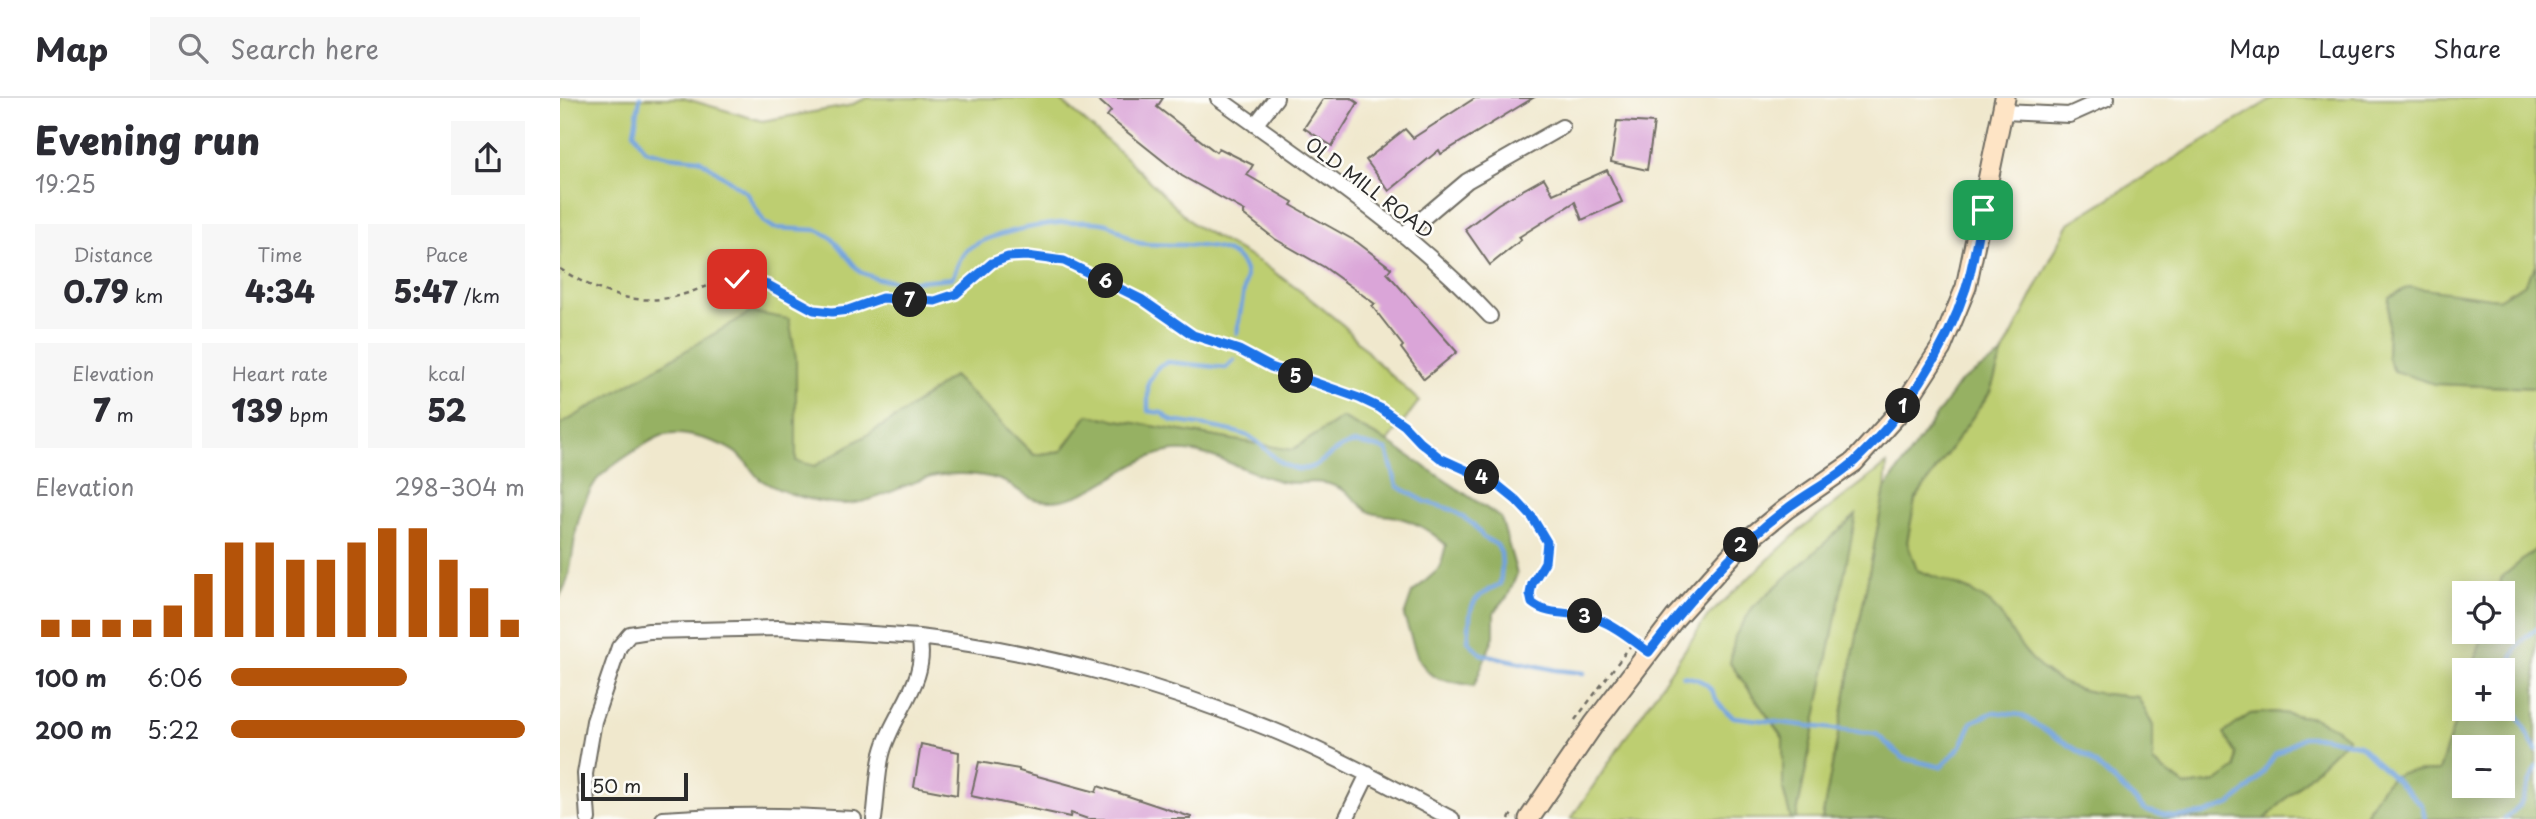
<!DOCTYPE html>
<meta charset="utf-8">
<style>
body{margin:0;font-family:"Playpen Sans",sans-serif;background:#f7f7f7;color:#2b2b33;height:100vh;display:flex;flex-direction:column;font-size:26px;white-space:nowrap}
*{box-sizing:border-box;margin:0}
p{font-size:23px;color:#7c7c81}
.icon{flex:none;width:38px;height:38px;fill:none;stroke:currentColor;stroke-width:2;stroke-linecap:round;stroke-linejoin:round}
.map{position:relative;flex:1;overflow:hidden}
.sheet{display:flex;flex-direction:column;background:#fff;width:560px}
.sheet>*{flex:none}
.fabs{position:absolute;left:1892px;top:483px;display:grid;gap:14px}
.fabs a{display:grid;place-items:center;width:63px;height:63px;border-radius:0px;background:#fff;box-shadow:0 4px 18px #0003;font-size:35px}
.scale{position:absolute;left:21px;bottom:18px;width:107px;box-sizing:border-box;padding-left:7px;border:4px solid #2b2b2b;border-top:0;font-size:19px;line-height:24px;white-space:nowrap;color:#2b2b2b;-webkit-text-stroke:5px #fdfcf7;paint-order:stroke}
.pin{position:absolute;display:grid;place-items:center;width:60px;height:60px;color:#fff;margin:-30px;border-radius:14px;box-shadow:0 4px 10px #0006}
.km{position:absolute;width:35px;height:35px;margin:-18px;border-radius:50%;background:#222;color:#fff;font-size:19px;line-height:35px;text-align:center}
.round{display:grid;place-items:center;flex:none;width:74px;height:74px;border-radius:0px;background:#f7f7f7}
.headline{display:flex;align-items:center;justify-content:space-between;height:119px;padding:0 35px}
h1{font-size:38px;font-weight:800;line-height:52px}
.figures{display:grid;grid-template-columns:repeat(3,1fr);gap:10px;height:119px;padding:7px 35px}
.figures div{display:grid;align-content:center;border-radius:0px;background:#f7f7f7;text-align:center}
.figures b{font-size:30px;font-weight:800}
.figures small{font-size:19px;font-weight:400}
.figures p{font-size:19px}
.chart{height:196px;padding:14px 35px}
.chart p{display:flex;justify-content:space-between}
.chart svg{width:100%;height:126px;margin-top:7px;stroke:#b45309;stroke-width:6}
ul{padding:0 35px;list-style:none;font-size:23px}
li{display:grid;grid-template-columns:112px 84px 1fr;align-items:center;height:52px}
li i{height:18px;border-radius:9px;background:#b45309}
header{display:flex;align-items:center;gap:42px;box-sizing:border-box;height:98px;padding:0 35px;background:#fff;border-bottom:2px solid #e1e1e2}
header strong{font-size:33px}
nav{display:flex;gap:38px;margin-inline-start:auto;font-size:24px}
.search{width:490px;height:63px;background:#f7f7f7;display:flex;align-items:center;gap:18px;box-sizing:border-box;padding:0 24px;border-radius:0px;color:#7c7c81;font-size:26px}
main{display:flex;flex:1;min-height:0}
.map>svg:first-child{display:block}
.green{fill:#bdce71;stroke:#747c4e;stroke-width:2}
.forest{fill:#96b163;stroke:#606e47;stroke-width:2;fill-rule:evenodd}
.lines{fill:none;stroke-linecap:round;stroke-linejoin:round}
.stream{stroke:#71a3dd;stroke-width:4.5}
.building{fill:#daa5d8}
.street-casing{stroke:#706d64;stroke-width:18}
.secondary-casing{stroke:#706d64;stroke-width:23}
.path{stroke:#706d64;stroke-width:2.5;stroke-dasharray:5 5;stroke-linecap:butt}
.street{stroke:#fff;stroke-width:14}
.secondary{stroke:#fee4c5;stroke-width:19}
.route-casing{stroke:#fff;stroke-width:14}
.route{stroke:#1a73e8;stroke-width:9}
.labels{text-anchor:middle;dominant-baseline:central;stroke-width:5;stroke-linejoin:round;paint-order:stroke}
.street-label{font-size:19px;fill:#2b2b2b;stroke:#fdfcf7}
</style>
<header>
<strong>Map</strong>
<div class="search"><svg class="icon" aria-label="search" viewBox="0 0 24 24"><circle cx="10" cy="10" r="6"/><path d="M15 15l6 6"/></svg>Search here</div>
<nav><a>Map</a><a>Layers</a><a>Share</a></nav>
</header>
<main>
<section class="sheet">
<div class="headline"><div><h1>Evening run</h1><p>19:25</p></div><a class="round"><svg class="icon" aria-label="share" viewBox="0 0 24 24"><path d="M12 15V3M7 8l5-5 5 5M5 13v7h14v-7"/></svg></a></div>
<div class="figures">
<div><p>Distance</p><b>0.79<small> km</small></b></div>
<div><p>Time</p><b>4:34</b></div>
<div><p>Pace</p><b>5:47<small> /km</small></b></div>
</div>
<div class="figures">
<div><p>Elevation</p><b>7<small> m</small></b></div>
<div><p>Heart rate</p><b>139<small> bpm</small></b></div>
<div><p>kcal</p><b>52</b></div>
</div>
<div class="chart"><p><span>Elevation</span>298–304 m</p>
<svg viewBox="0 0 160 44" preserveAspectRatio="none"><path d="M5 44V38M15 44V38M25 44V38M35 44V38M45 44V33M55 44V22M65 44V11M75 44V11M85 44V17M95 44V17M105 44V11M115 44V6M125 44V6M135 44V17M145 44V27M155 44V38"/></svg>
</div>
<ul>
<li><b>100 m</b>6:06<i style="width:60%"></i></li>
<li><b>200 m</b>5:22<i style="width:100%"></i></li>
</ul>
</section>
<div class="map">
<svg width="1976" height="721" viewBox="0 0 1976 721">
<rect width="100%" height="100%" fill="#fdfcf7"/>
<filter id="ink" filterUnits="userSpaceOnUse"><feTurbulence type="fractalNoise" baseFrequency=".0143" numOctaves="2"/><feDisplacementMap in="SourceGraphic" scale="14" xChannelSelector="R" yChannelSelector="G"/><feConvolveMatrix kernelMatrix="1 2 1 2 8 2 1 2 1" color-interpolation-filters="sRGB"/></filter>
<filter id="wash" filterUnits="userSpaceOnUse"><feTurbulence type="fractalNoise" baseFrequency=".00686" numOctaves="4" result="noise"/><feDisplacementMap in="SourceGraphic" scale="28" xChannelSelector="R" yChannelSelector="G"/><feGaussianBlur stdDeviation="1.57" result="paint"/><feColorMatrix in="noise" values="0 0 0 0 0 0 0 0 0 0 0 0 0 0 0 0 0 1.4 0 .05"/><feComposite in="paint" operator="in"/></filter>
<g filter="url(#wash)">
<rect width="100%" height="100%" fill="#f0e8cd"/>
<path class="green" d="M0,0h123l79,23 86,-15 19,-8h191l65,57 71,70 69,39 40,29 40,32 30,33 46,43 -31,41 -46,-24 -50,32 -204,-35 -26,36 -28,4 -81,-79 -54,40 -84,50 -19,-4v-104l-44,-46 -192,113z
M1713,0h263v168l-12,18 -26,15 -41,-5 -68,3 -2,60 47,27 102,4v161l-34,28 -5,16h-33v39h20l-12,38h-8v25l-25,76 -29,1 -42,35 -2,12h-101l83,-81 -34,-20 -39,-6 -25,2 -13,40 -1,14 -20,14 -31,4 -32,-24v-36l-15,-29 -35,-3 -36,-7 -29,-21 -66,-75 -55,-20 -10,-29 8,-42 75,-108 12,-37 67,-132z
M1327,366l-2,25 -63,330h-26l59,-303 -125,147 53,75v51l8,30h-220l136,-202 92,-86z"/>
<path class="forest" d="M1976,168v122l-102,-4 -40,-13 -7,-14 2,-60 20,-10 89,12 26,-15z
M191,214l38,7 7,39v103l19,5 84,-50 54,-40 81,79 28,-4 26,-36 204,35 50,-32 46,24 113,76 16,56 -9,22 -14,16v24l-20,50 -35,-7 -10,-6 -11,-14 -14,-43 8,-23 28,-25 6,-23c-14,-13 -32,-24 -50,-28 -8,-2 -19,-1 -26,-5 -16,-10 -16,-19 -38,-27 -14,-6 -32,0 -47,-3 -34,-6 -78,-35 -111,-31 -45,5 -77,48 -122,50 -28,1 -32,-14 -52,-21 -19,-6 -38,-7 -58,-5 -34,4 -65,30 -101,29 -26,-2 -58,-10 -80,-24 -7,-5 -11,-14 -17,-20 -15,-17 -62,-31 -83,-24 -13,5 -57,34 -65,45 -6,9 -13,23 -16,34 -9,27 -5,56 -20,81v-171z
M1442,257l-12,37 -75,108 -8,42 10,28c24,10 52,17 73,33 12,9 19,27 28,39 33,48 66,51 120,55l15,29v36l32,24 31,-4 20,-14v-14l-12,-21 26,-19 25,-2 39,6 21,10 13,10 -83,81h-443l63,-330 75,-107z
M1296,417l-60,304h-5l-8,-30v-51l-53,-75 5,-27 18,-29z
M1976,451v270h-170c2,-12 17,-37 28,-43 12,-7 32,-4 45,-5l25,-76v14h38v-39h-30l12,-38h18v-39h-5l5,-16zM1904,649h38v39h-38z"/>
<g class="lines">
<path class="stream" d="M80,0l-6,34 11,18 24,6 30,3 48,34 17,29 10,6 43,2 14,7 29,35 18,7 27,3 47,-4c4,-8 8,-22 15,-28 26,-20 108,-34 140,-26 12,3 20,16 32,19 26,6 105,-10 107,35l-9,55
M674,262l-8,8 -58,-6 -10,5 -10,16v28l14,2 10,8c22,3 56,7 76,15 19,8 24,28 49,33 22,3 33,-20 53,-25 10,-3 26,4 37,6l10,36 29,16 27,8 21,15 9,12 14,8 4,8 1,14 -2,17c-35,17 -28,22 -32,57l13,13 75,16 28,3
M1976,531c-47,32 -23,82 0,121
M1123,578c40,6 22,24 51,41l142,17 27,24 38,9 20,-21 11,-24 22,-10 27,3 67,42 59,54 28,6 29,-3 27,-10 26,-23 18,-26 28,-18h20l36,8 63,60 3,14
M1945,721l15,-14 16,-38"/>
</g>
<g id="blocks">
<path class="building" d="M536,0h67l-6,9 59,45 3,-4 34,17 -6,10 46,27 -2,3 66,37 34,26 -4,5 70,79 -33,27 -23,-31 2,-2 -31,-40 3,-2 -51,-37 -49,-28 -32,-25 2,-3 -63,-35 -75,-60 4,-5z
M764,0h27l7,5 -26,43 -28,-18z
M915,0h58l-92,56 -2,-4 -50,41 -23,-31 39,-31 8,9z
M1057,23l37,2 -7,47 -36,-8z
M1047,72l15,32 -40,18 -7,-18 -56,35 2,3 -31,25 -25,-36 33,-25 46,-26 9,16z
M361,646l38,8 -2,43 -43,-8z
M419,664l40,7v2l77,21 2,-6 93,31v2h-103l-17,-6 -1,4 -99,-21z"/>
</g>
</g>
<g filter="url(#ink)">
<use href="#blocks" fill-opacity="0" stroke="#706d64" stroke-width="2"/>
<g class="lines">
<defs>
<path id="street" d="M658,0c94,68 193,132 272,218
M1443,14l66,3 38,-17
M695,27l21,-27
M843,137l64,-54 95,-54
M359,539c121,14 248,49 361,96 59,25 115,56 172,86
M28,721l-3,-45 9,-53 25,-74 11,-13 19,-3 130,-3 140,9c11,44 -27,76 -37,117 -5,20 -5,44 -8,65
M103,721c64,-5 127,-4 191,0
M786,721l22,-45"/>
<path id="secondary" d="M969,721l65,-95 55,-72 26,-34 63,-70 48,-39 68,-47 47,-52 40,-62 25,-61 39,-189"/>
</defs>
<use href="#street" class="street-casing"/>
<use href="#secondary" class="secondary-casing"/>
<path class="path" d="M0,171c41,25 79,40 128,24 20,-7 41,-16 62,-13 24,4 42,23 64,30 26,7 44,-10 68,-12 18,-2 35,6 53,3 41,-8 43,-46 92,-45 38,0 83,23 114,43 18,12 35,27 54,36 12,6 27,8 39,13 13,5 24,13 37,19 16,7 33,12 50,18 20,7 42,12 60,24 22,13 37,34 58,48 12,8 25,12 38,18 21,8 41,24 55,42 37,46 -10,50 1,86l16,9 47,6 39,24
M1015,622l59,-79
M949,721l4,-7"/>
<use href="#street" class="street"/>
<use href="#secondary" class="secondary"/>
</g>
</g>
<g class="lines" filter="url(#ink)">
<defs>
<path id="route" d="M177,181l15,1 16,5 46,25 18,2 16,-2 34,-12 53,3 21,-7 36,-31 16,-6 19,-1 37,5 77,38 52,36 46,15 32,17 88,31 21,10 24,17 16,17 20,16 55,25 21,17 16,17 15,25 -2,20 -13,22 -2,10 2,9c18,15 43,7 65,16 19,7 35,21 52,33 40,-52 83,-102 136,-142 22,-17 49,-30 70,-49 49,-46 90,-109 111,-173 8,-25 11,-53 17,-78"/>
</defs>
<use href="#route" class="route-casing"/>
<use href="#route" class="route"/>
</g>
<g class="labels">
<g class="street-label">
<text transform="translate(810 89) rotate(37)">OLD MILL ROAD</text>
</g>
</g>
</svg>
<div class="fabs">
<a><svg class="icon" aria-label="locate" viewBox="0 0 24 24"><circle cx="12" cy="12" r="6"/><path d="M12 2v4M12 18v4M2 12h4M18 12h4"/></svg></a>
<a>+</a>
<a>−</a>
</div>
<div class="scale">50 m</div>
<div class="pin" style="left:1423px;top:112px;background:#1e9e55"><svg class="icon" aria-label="arrive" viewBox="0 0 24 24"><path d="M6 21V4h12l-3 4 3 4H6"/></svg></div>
<div class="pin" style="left:177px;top:181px;background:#d93025"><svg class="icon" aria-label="check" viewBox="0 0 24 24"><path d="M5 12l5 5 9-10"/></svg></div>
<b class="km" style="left:1343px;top:308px">1</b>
<b class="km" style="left:1181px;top:447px">2</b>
<b class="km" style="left:1025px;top:518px">3</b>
<b class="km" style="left:922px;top:379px">4</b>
<b class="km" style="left:736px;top:278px">5</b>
<b class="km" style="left:546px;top:183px">6</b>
<b class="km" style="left:350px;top:202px">7</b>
</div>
</main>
